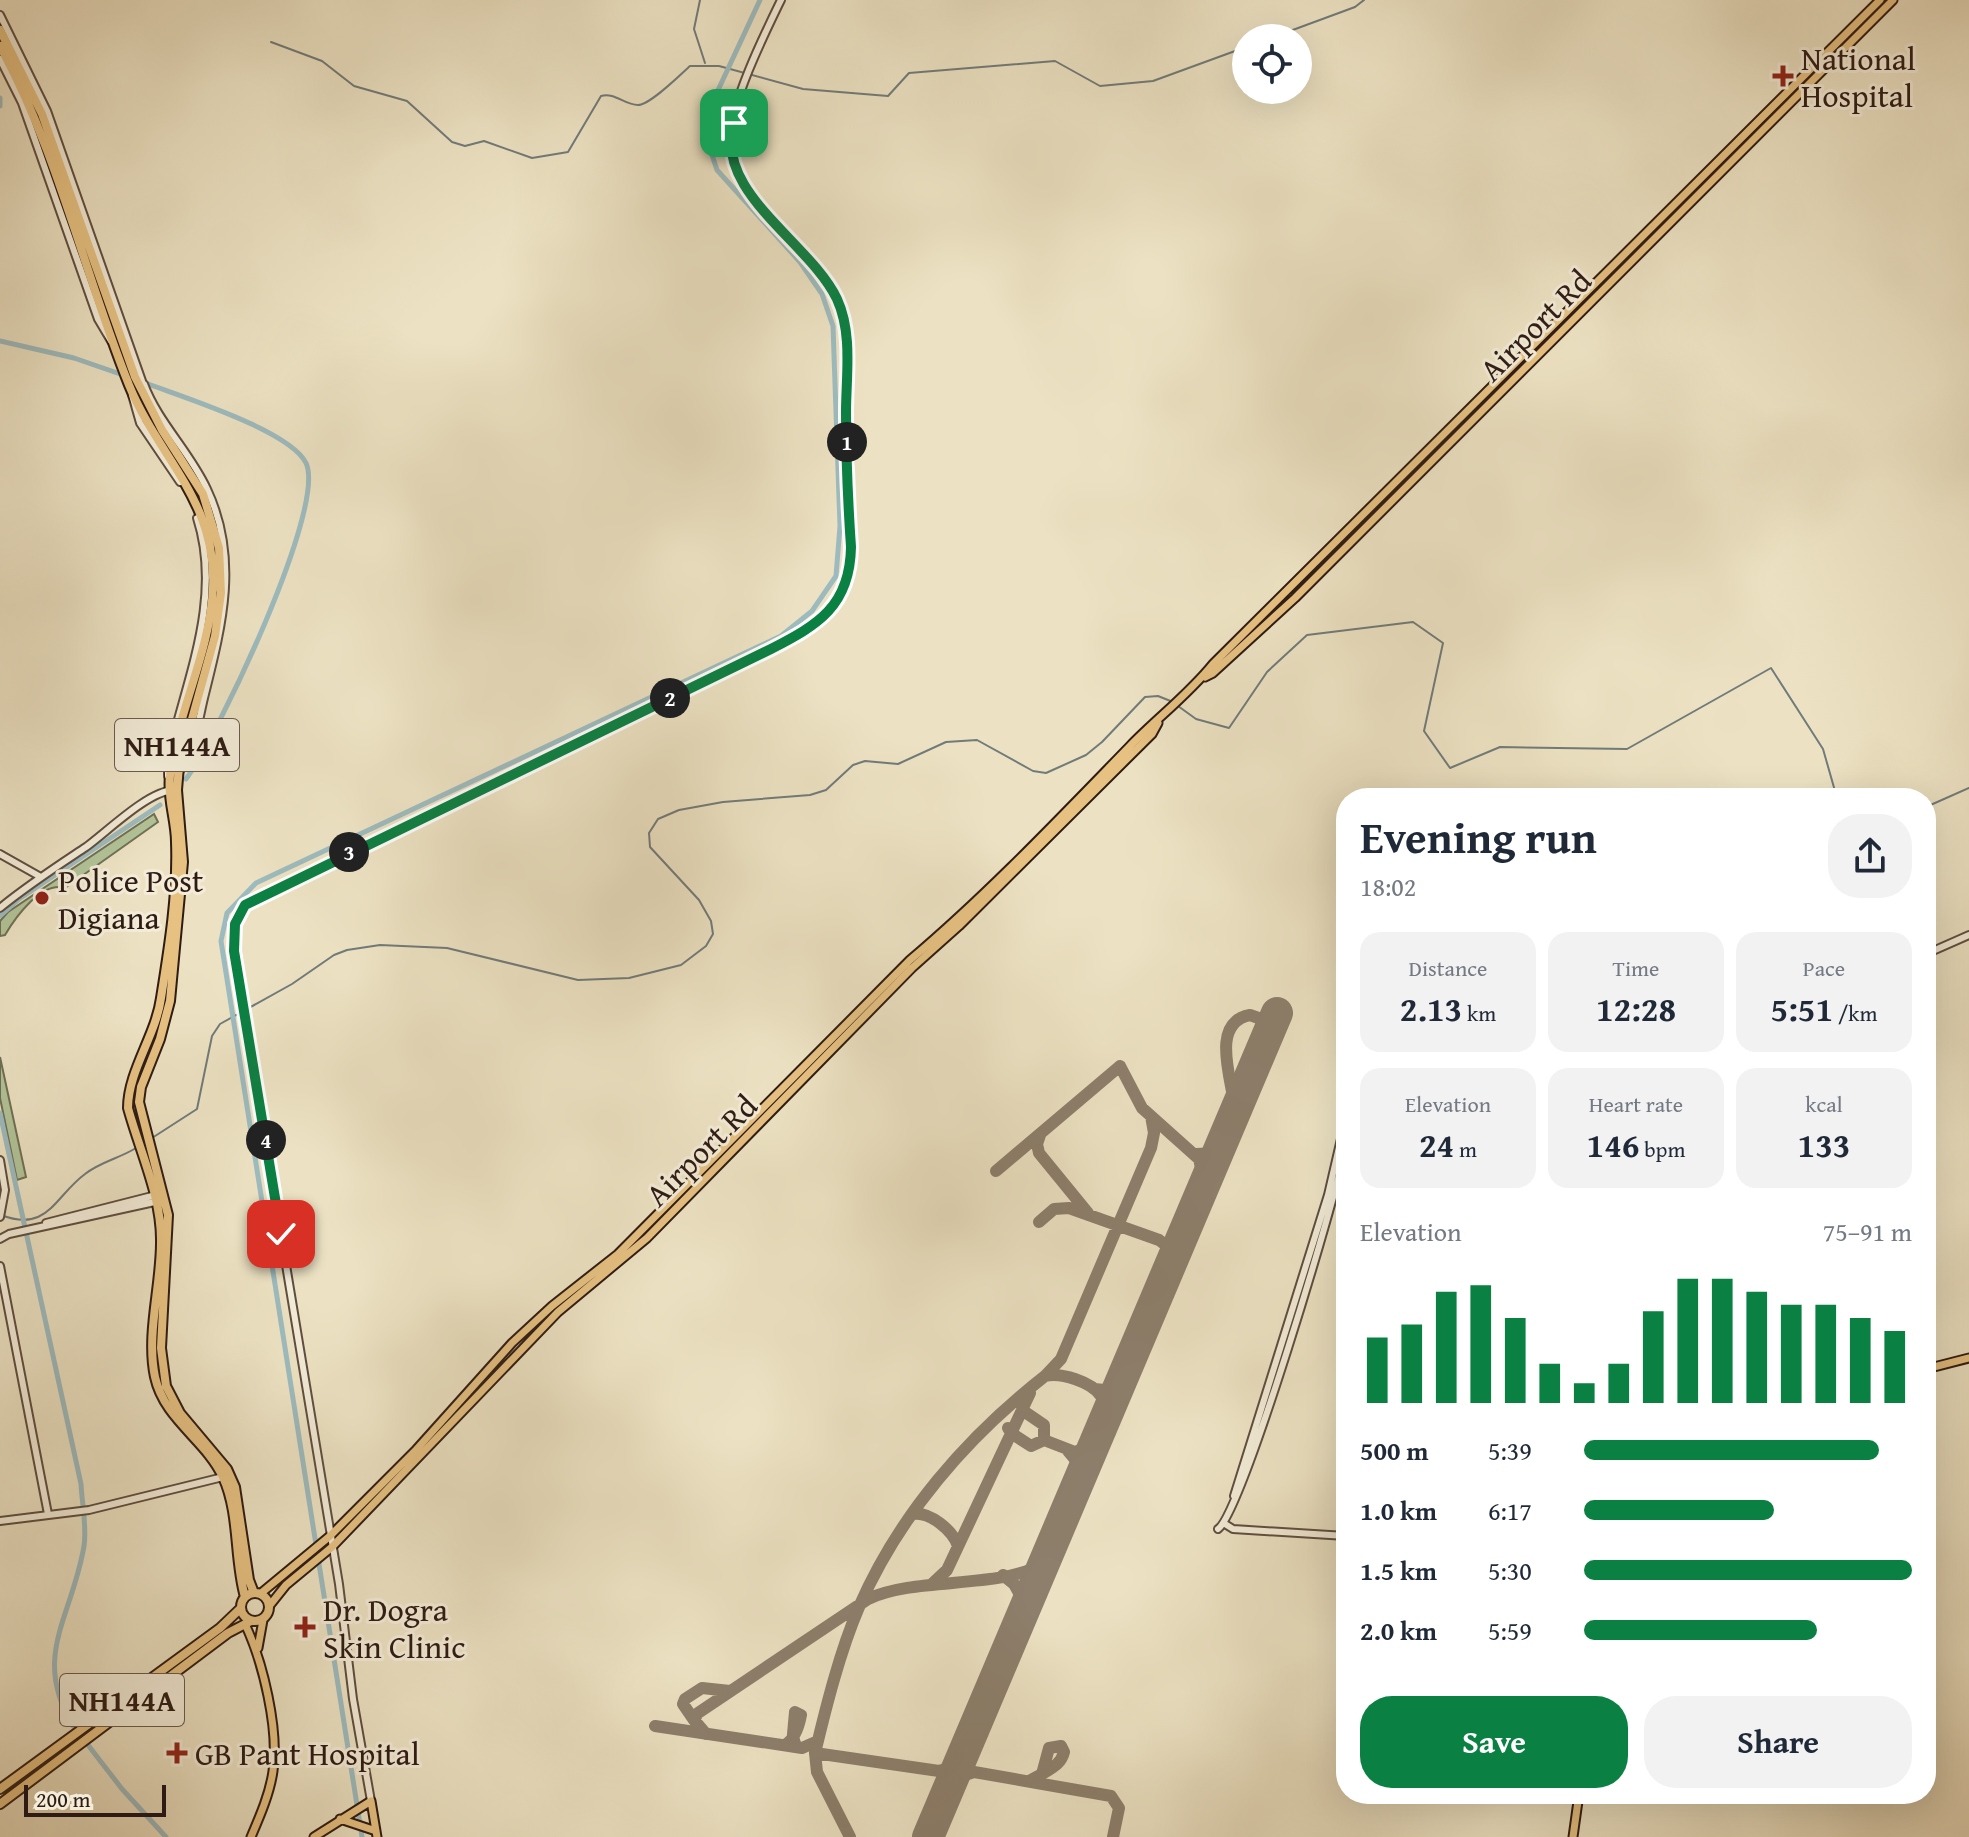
<!DOCTYPE html>
<meta charset="utf-8">
<style>
body{margin:0;font-family:"Gentium Book Plus",serif;background:#f2f2f3;color:#1f2937;height:100vh;display:flex;flex-direction:column;font-size:30px;white-space:nowrap}
*{box-sizing:border-box;margin:0}
p{font-size:26px;color:#747a83}
.icon{flex:none;width:44px;height:44px;fill:none;stroke:currentColor;stroke-width:2;stroke-linecap:round;stroke-linejoin:round}
.map{position:relative;flex:1;overflow:hidden}
.drawer{position:absolute;left:1336px;top:788px;width:600px;height:1016px;display:flex;flex-direction:column;background:#fff;border-radius:32px;box-shadow:0 8px 32px #0002}
.drawer>*{flex:none}
.fabs{position:absolute;left:1232px;top:24px;display:grid;gap:16px}
.fabs a{display:grid;place-items:center;width:80px;height:80px;border-radius:50%;background:#fff;box-shadow:0 8px 32px #0002;font-size:40px}
.scale{position:absolute;left:24px;bottom:20px;width:142px;box-sizing:border-box;padding-left:8px;border:4px solid #2e1c14;border-top:0;font-size:22px;line-height:28px;white-space:nowrap;color:#2e1c14;-webkit-text-stroke:6px #f3ecd8;paint-order:stroke}
.pin{position:absolute;display:grid;place-items:center;width:68px;height:68px;color:#fff;margin:-34px;border-radius:16px;box-shadow:0 4px 12px #0006}
.km{position:absolute;width:40px;height:40px;margin:-20px;border-radius:50%;background:#222;color:#fff;font-size:22px;line-height:40px;text-align:center}
.round{display:grid;place-items:center;flex:none;width:84px;height:84px;border-radius:32px;background:#f2f2f3}
.head{display:flex;align-items:center;justify-content:space-between;height:136px;padding:0 24px}
h1{font-size:44px;font-weight:800;line-height:60px}
.stats{display:grid;grid-template-columns:repeat(3,1fr);gap:12px;height:136px;padding:8px 24px}
.stats div{display:grid;align-content:center;border-radius:20px;background:#f2f2f3;text-align:center}
.stats b{font-size:34px;font-weight:800}
.stats small{font-size:22px;font-weight:400}
.stats p{font-size:22px}
.chart{height:224px;padding:16px 24px}
.chart p{display:flex;justify-content:space-between}
.chart svg{width:100%;height:144px;margin-top:8px;stroke:#0b8043;stroke-width:6}
.primary-button{display:flex;gap:16px;margin-top:auto;padding:16px 24px}
.primary-button a{flex:1;height:92px;border-radius:32px;background:#0b8043;color:#fff;font-size:32px;font-weight:800;line-height:92px;text-align:center}
.primary-button a+a{background:#f2f2f3;color:#1f2937}
ul{padding:0 24px;list-style:none;font-size:26px}
li{display:grid;grid-template-columns:128px 96px 1fr;align-items:center;height:60px}
li i{height:20px;border-radius:10px;background:#0b8043}
.map>svg:first-child{display:block}
.green{fill:#b2c499;stroke:#707056;stroke-width:2}
.lines{fill:none;stroke-linecap:round;stroke-linejoin:round}
.stream{stroke:#717b7a;stroke-width:2}
.canal{stroke:#9dbbbe;stroke-width:5}
.taxiway{stroke:#8d7f6c;stroke-width:12}
.runway{stroke:#8d7f6c;stroke-width:32}
.minor-casing{stroke:#5e4e40;stroke-width:10}
.major-casing{stroke:#2e1c14;stroke-width:11}
.highway-casing{stroke:#2e1c14;stroke-width:12}
.minor{stroke:#f3ecd8;stroke-width:6}
.major{stroke:#e6c182;stroke-width:7}
.highway{stroke:#e6c182;stroke-width:8}
.route-casing{stroke:#fff;stroke-width:16}
.route{stroke:#0b8043;stroke-width:10}
.poi-dot{fill:#8f2418;stroke:#f3ecd8;stroke-width:3}
.labels{text-anchor:middle;dominant-baseline:central;stroke-width:6;stroke-linejoin:round;paint-order:stroke}
.shield{fill:#f3ecd8;stroke:#695a4f;stroke-width:2}
.shield-label{font-size:30px;font-weight:bold;fill:#2e1c14}
.poi-label{font-size:32px;fill:#2e1c14;stroke:#f3ecd8;text-anchor:start}
.street-label{font-size:32px;fill:#2e1c14;stroke:#f3ecd8}
</style>
<div class="map">
<svg width="1969" height="1837" viewBox="0 0 1969 1837">
<rect width="100%" height="100%" fill="#ece2c3"/>
<filter id="stains"><feTurbulence type="fractalNoise" baseFrequency=".0025" numOctaves="4"/><feColorMatrix values="0 0 0 0 .2 0 0 0 0 .09 0 0 0 0 .02 0 0 0 .5 -.17"/></filter>
<radialGradient id="worn" r=".72"><stop offset=".6" stop-color="#630" stop-opacity="0"/><stop offset="1" stop-color="#630" stop-opacity=".3"/></radialGradient>
<path class="green" d="M154,814l4,8 -93,66c-24,-7 -50,30 -60,47l-5,1v-15l8,-9z
M0,1057l26,120 -9,3 -17,-82z"/>
<g class="lines">
<path class="stream" d="M700,0l-6,29 11,34
M1271,38l84,-31 9,-7
M271,42l51,19 32,25 53,15 45,41 13,4 19,-5 48,17 36,-6 33,-56c14,-4 23,9 37,9 12,0 42,-30 52,-39h29l84,23 85,7 21,-23 146,-12 45,25 53,-5 93,-34
M1178,706l18,13 33,9 38,-56 40,-37 106,-13 30,21 -19,88 26,37 50,-21 127,2 144,-81 52,81 14,49
M1926,807l43,-19
M152,1138l45,-29 15,-73 8,-12 72,-40 42,-29 13,-5 33,-5 67,3 131,32 51,-2 52,-13 25,-19 7,-12 -2,-13 -12,-21 -49,-53 -1,-14 9,-14 21,-9 44,-8 87,-7 16,-5 27,-25 12,-4 33,3 48,-22 31,-2 56,31 13,2 40,-18 16,-13 43,-45 13,-1 15,6
M1,1215c47,18 53,-18 84,-41 15,-12 35,-16 51,-26"/>
<path class="canal" d="M0,98v8
M0,341l74,17 52,18
M143,382c36,14 147,48 163,81 21,44 -89,274 -120,316
M0,916l19,-17 141,-94
M0,1113l81,371c1,20 6,43 3,62 -12,72 -53,110 -11,180
M88,1745l34,44 44,48
M362,1837l-141,-896 6,-28 29,-30 525,-247 31,-25 24,-35 4,-50 -7,-200 -11,-32 -22,-32 -83,-92 -10,-30 6,-39 47,-101"/>
<path class="taxiway" d="M1235,1113c0,-26 -28,-90 15,-98l14,5 8,14 -4,12 -16,27
M1040,1135l-3,9 2,9 49,60
M1196,1154l22,-1
M996,1171l124,-105 22,42 57,51 6,25
M1039,1222l15,-13 15,-1 90,32 8,6 6,13
M1045,1376l16,-17 90,-211 3,-15 -3,-17
M1094,1389l11,1 15,-7
M1022,1410l22,15v15
M1008,1428l3,5 20,13 13,-6 31,12 20,-8
M1068,1451l10,12 3,14
M913,1514c17,-3 40,17 45,32
M1003,1575l11,9 12,22
M931,1585l16,-15 83,-177
M694,1720l-11,-16 2,-5 17,-11 28,3
M655,1726l147,22 16,-7
M706,1734l-12,-14 4,-7 170,-114c48,-23 132,-9 176,-36
M785,1745c10,-6 14,-19 16,-30l-6,-3 -2,22c1,5 0,8 4,13
M815,1753l124,18 20,-6
M953,1779l21,-7 137,24 8,12 -6,29
M1029,1781l13,-7c10,-6 19,-10 22,-22l-3,-6 -12,2 -7,26
M850,1837l-33,-65 -2,-19c11,-46 25,-102 44,-146 40,-92 108,-170 186,-231 16,-4 47,6 56,20 4,6 5,13 6,20"/>
<path class="runway" d="M928,1837l349,-824"/>
<defs>
<path id="minor" d="M0,15l47,96 95,270
M0,59l22,44 76,216 13,22
M144,384c14,38 46,68 63,105 33,70 15,137 -3,209 -6,25 -9,52 -25,74
M132,395l8,28 40,59
M168,776v-18c18,-79 55,-159 29,-240
M0,854l39,22
M0,908c28,-23 56,-41 86,-61 22,-16 62,-56 88,-57
M1926,954l43,-19
M0,1160l5,30 -5,27
M46,1223l110,-28
M0,1239l9,-5 150,-33
M0,1266l48,248
M1234,1496l94,-301 18,-78
M0,1521l89,-11 134,-33
M1225,1524l8,5 113,7
M1218,1529c24,-16 119,-335 128,-383
M371,1801l-18,-102 -14,-115 -104,-626c-2,-20 -3,-44 15,-56l552,-269c31,-18 49,-49 49,-86l-4,-205c-3,-22 -9,-43 -22,-62 -25,-37 -98,-90 -96,-138 2,-40 34,-105 52,-142"/>
<path id="major" d="M1205,677l8,-4 82,-75 598,-598
M1926,1369l43,-11
M260,1594l70,-58 85,-85 97,-108 40,-37 66,-52 292,-294c78,-66 149,-141 220,-214 27,-28 58,-51 83,-82l667,-664
M270,1605l16,-20 46,-38 226,-235 89,-74 265,-270 47,-42 193,-192 6,-11
M245,1624c18,38 34,105 28,147 -3,22 -13,45 -22,66
M258,1648l5,-28
M340,1819l36,12
M314,1837l57,-36 6,36
M1573,1837l6,-43"/>
<path id="highway" d="M0,30l42,84 93,263 27,53 41,64 16,54 2,45 -6,43 -36,130 -2,24 6,72 -13,139 -10,38 -19,48 -2,15 29,113 -7,133 5,38 14,27 47,56 8,18 14,93 5,13
M0,46c58,106 84,227 129,339 30,74 88,115 84,203 -3,65 -36,124 -43,188 -3,22 6,44 6,66 2,51 -7,106 -15,156 -5,37 -33,73 -33,110 12,44 34,89 33,135 0,44 -15,91 -6,134 9,42 51,63 68,100 17,37 11,82 22,120
M241 1607a14 14 0 1 1 28 0a14 14 0 1 1-28 0Z
M0,1789l220,-161 21,-20
M0,1804l228,-171 23,-12"/>
</defs>
<use href="#minor" class="minor-casing"/>
<use href="#major" class="major-casing"/>
<use href="#highway" class="highway-casing"/>
<use href="#minor" class="minor"/>
<use href="#major" class="major"/>
<use href="#highway" class="highway"/>
</g>
<g class="lines">
<defs>
<path id="route" d="M281,1234l-47,-283 1,-27 10,-19 526,-256c47,-24 79,-43 80,-102 -3,-44 -5,-89 -5,-134 0,-37 7,-79 -9,-114 -27,-57 -124,-107 -103,-176"/>
</defs>
<use href="#route" class="route-casing"/>
<use href="#route" class="route"/>
</g>
<g class="poi-dot">
<path d="M1779 64h8v8h8v8h-8v8h-8v-8h-8v-8h8z"/>
<circle cx="42" cy="898" r="8"/>
<path d="M301 1615h8v8h8v8h-8v8h-8v-8h-8v-8h8z"/>
<path d="M173 1741h8v8h8v8h-8v8h-8v-8h-8v-8h8z"/>
</g>
<g class="labels">
<g class="shield">
<rect x="115" y="719" width="124" height="52" rx="6"/>
<rect x="60" y="1674" width="124" height="52" rx="6"/>
</g>
<g class="shield-label">
<text x="177" y="745">NH144A</text>
<text x="122" y="1700">NH144A</text>
</g>
<g class="poi-label">
<text x="1801" y="58">National<tspan x="1801" dy="37">Hospital</tspan></text>
<text x="58" y="880">Police Post<tspan x="58" dy="37">Digiana</tspan></text>
<text x="323" y="1609">Dr. Dogra<tspan x="323" dy="37">Skin Clinic</tspan></text>
<text x="195" y="1753">GB Pant Hospital</text>
</g>
<g class="street-label">
<text transform="translate(1535 325) rotate(-45)">Airport Rd</text>
<text transform="translate(701 1150) rotate(-45)">Airport Rd</text>
</g>
</g>
<rect width="100%" height="100%" filter="url(#stains)"/>
<rect width="100%" height="100%" fill="url(#worn)"/>
</svg>
<div class="fabs">
<a><svg class="icon" aria-label="locate" viewBox="0 0 24 24"><circle cx="12" cy="12" r="6"/><path d="M12 2v4M12 18v4M2 12h4M18 12h4"/></svg></a>
</div>
<div class="scale">200 m</div>
<div class="pin" style="left:734px;top:123px;background:#1e9e55"><svg class="icon" aria-label="arrive" viewBox="0 0 24 24"><path d="M6 21V4h12l-3 4 3 4H6"/></svg></div>
<div class="pin" style="left:281px;top:1234px;background:#d93025"><svg class="icon" aria-label="check" viewBox="0 0 24 24"><path d="M5 12l5 5 9-10"/></svg></div>
<b class="km" style="left:847px;top:442px">1</b>
<b class="km" style="left:670px;top:698px">2</b>
<b class="km" style="left:349px;top:852px">3</b>
<b class="km" style="left:266px;top:1140px">4</b>
<section class="drawer">
<div class="head"><div><h1>Evening run</h1><p>18:02</p></div><a class="round"><svg class="icon" aria-label="share" viewBox="0 0 24 24"><path d="M12 15V3M7 8l5-5 5 5M5 13v7h14v-7"/></svg></a></div>
<div class="stats">
<div><p>Distance</p><b>2.13<small> km</small></b></div>
<div><p>Time</p><b>12:28</b></div>
<div><p>Pace</p><b>5:51<small> /km</small></b></div>
</div>
<div class="stats">
<div><p>Elevation</p><b>24<small> m</small></b></div>
<div><p>Heart rate</p><b>146<small> bpm</small></b></div>
<div><p>kcal</p><b>133</b></div>
</div>
<div class="chart"><p><span>Elevation</span>75–91 m</p>
<svg viewBox="0 0 160 44" preserveAspectRatio="none"><path d="M5 44V24M15 44V20M25 44V10M35 44V8M45 44V18M55 44V32M65 44V38M75 44V32M85 44V16M95 44V6M105 44V6M115 44V10M125 44V14M135 44V14M145 44V18M155 44V22"/></svg>
</div>
<ul>
<li><b>500 m</b>5:39<i style="width:90%"></i></li>
<li><b>1.0 km</b>6:17<i style="width:58%"></i></li>
<li><b>1.5 km</b>5:30<i style="width:100%"></i></li>
<li><b>2.0 km</b>5:59<i style="width:71%"></i></li>
</ul>
<div class="primary-button"><a>Save</a><a>Share</a></div>
</section>
</div>
